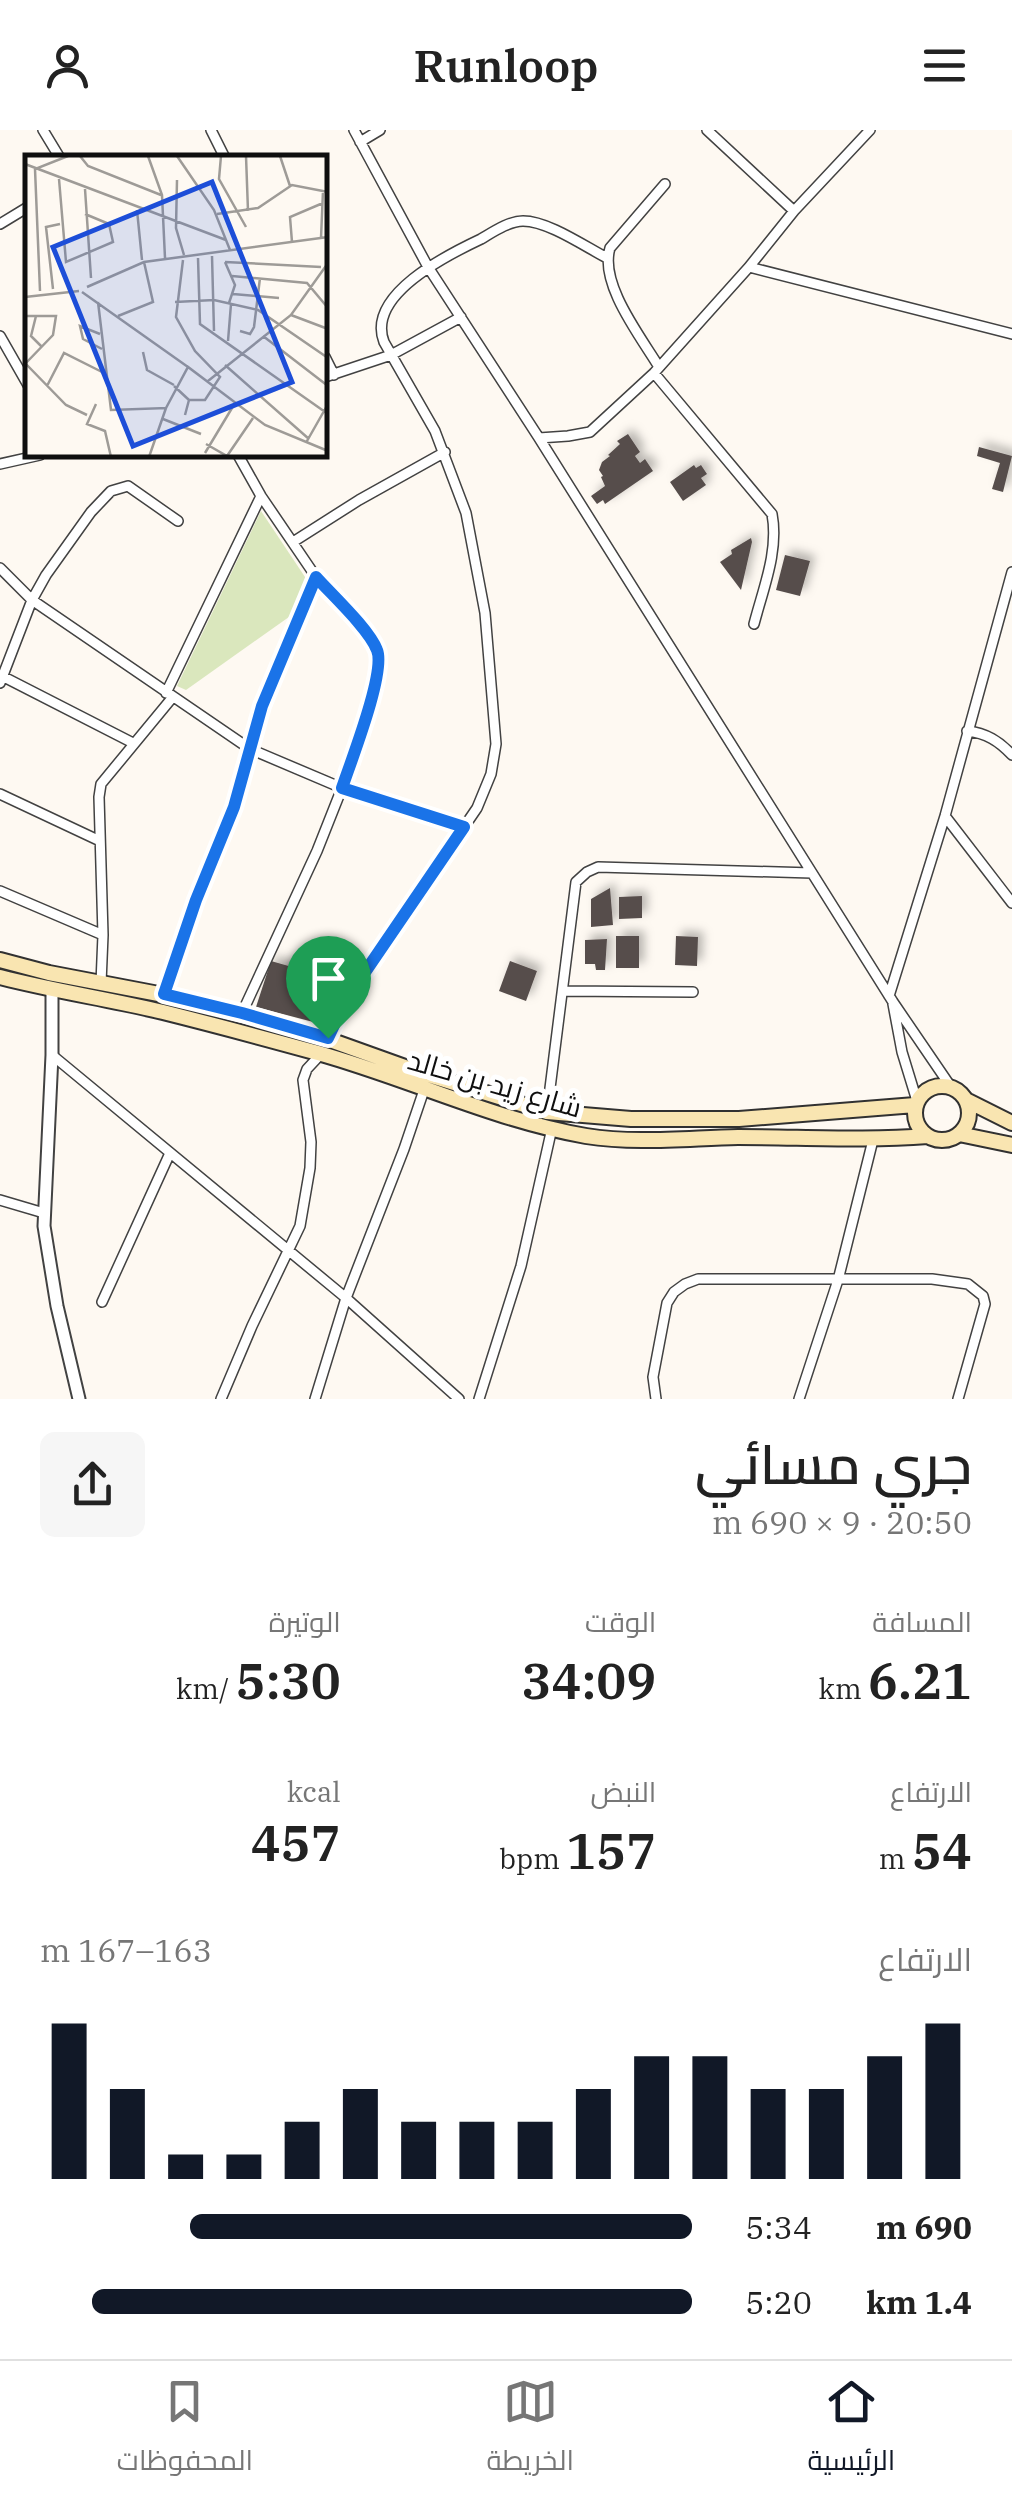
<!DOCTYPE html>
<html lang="ar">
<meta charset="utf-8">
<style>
body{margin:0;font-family:"IBM Plex Serif",Cairo,serif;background:#f6f6f6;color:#222;direction:rtl;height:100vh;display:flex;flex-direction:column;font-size:38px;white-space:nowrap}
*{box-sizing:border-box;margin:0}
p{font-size:32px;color:#767676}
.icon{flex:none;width:55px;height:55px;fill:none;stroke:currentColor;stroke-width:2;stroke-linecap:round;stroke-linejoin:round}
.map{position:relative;height:1269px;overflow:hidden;direction:ltr}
.drawer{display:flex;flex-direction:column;background:#fff;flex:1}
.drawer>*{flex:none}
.pin{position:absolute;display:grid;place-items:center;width:85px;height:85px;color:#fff;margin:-102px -42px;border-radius:50% 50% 50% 0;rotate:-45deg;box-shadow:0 0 10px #0007}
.pin .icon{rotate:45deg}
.round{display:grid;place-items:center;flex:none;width:105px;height:105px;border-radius:15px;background:#f6f6f6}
.headline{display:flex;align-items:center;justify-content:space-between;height:170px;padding:0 40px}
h1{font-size:55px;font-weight:600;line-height:75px}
.stats{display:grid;grid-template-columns:repeat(3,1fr);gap:15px;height:170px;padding:10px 40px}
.stats div{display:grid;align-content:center}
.stats b{font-size:50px;font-weight:600}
.stats small{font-size:28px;font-weight:400}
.stats p{font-size:28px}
.chart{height:280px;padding:20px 40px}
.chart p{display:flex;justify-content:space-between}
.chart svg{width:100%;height:180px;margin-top:10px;stroke:#111827;stroke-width:6}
ul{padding:0 40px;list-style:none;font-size:32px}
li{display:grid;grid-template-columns:160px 120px 1fr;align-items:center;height:75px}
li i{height:25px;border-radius:12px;background:#111827}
header{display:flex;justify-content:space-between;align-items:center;height:130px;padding:0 40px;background:#fff;font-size:45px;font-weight:600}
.dock{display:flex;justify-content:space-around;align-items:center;height:140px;border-top:2px solid #e0e0e0;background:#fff;font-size:28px;color:#767676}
.dock a{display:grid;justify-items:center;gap:5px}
.dock .current{color:#111827}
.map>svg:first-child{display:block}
.green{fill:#dae7bd}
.building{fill:#574e4c;filter:url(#shadow)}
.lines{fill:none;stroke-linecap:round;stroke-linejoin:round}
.minor-casing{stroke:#424242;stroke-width:12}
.tertiary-casing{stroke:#424242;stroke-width:15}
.secondary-casing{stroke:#313131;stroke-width:18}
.minor{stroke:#fff;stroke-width:9}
.tertiary{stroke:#fff;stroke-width:11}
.secondary{stroke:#f9e5b1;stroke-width:14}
.route-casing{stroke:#fff;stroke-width:20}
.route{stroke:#1a73e8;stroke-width:12}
.labels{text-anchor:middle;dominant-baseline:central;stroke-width:10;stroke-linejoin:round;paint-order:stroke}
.street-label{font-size:28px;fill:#0f0f0f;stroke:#fff}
.inset-road{fill:none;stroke:#9e9b97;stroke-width:2.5}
.view{fill:#1d4ed8;fill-opacity:0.15;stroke:#1d4ed8;stroke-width:5}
.inset-edge{fill:none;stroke:#0f0f0f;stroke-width:5}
</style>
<header><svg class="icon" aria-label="menu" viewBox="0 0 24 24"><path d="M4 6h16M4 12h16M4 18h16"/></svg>Runloop<svg class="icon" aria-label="person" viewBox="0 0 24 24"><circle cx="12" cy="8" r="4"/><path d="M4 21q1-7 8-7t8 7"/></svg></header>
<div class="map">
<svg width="1012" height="1269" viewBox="0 0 1012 1269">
<defs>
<filter id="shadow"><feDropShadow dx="5.5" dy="-5.5" stdDeviation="5" flood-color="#0004"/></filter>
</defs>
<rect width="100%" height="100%" fill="#fef9f2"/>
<path class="green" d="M261,381l46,69v8l-11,24 -110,78 -9,-4z"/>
<path class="building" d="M628,304l12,18 -5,4 5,7 5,-4 8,12 -48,33 -2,-4 -6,4 -6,-8 14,-10 -4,-9 2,-1 -4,-6 3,-8 8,-6 -2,-1 12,-11 -3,-3z
M979,317l33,9 -9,36 -11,-3 8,-26 -23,-7z
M694,335l2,3 5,-3 6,9 -6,4 5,7 -23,16 -13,-19z
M751,408l1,4 -11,48 -21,-28 12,-8 -1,-4z
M785,425l25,6 -10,35 -24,-6z
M610,758l3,37 -22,2v-28z
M642,766v22l-23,1v-22z
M616,806h23v32h-23z
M676,806l22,1 -1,29 -22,-1z
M607,809l-2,31h-9l-1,-6h-10v-24z
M271,831l74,21 -28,41 -61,-16z
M510,831l27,10 -11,30 -27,-10z"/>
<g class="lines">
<defs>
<path id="minor" d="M43,0l17,28
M211,0l14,28
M354,0l74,137 111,171 29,-2 22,-4 64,-59 95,-106
M707,0l87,81
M870,0l-76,81 -45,56 263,67
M360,12l20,-12
M0,94l28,-17
M0,206l28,49
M325,227l9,18
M659,237c-18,-30 -60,-83 -49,-119l55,-64
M654,243l118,141c7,37 -9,75 -18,110
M325,247l66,-22 70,-38
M539,308l354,564 58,85
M238,325l23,41 55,81 56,64 7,17 -6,34 -31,96 -25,63 -75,162
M0,334l40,-9
M293,412l66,-42 86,-48
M0,438l32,32 218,149 92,39 122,39
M2,546l131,67
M0,553l32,-83 14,-25 45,-63 20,-21 17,-5 50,35
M166,563l95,-197
M967,601c19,2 32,10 45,24
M0,664l100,47
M945,686l67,87
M0,761l103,44
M101,853l2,-48 -4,-138 2,-13 71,-86
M563,861l130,1
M164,865l33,-94 36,-94 29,-101 54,-129
M889,866l56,-180 67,-244
M893,874l9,48 15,49
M327,909l19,-39 131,-192 14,-34 5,-30 -11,-131 -19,-100 -31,-82 -51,-89c-18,-47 63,-87 97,-103 12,-7 28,-18 42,-18 25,0 61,25 84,37
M52,925l294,243 113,101
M547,982l29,-230 11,-10 11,-5 214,6
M0,1070l44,13
M102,1172l68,-149
M221,1269l31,-73 48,-100 10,-58 1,-26 -8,-62 4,-11 14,-15
M315,1269l31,-101 58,-149 20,-59
M479,1269l42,-133 31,-138
M656,1269l-3,-22 14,-74 7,-11 11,-8 13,-5h234l36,5 15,12 2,8 -27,95
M799,1269l39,-119 35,-140"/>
<path id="tertiary" d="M52,861v64l-8,171 13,80 22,93"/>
<path id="secondary" d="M0,830l49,13 115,22 78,18 85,26 92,33 128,40 84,7h108l176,-14
M0,847c54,14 109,22 163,35 52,13 104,27 155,41 90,25 176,67 268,83 50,8 102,2 152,1 64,0 126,4 190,-1
M915 983a27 27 0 1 1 54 0a27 27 0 1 1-54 0Z
M966,970l46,23
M959,1004l53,11"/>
</defs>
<use href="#minor" class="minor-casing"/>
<use href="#tertiary" class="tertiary-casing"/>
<use href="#secondary" class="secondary-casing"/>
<use href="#minor" class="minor"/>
<use href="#tertiary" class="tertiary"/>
<use href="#secondary" class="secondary"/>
</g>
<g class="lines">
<defs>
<path id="route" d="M316,447c16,18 53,52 61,73 9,22 -26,111 -35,138l122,39 -118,173 -18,38 -86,-25 -78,-19 32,-94 38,-93 28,-101z"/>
</defs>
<use href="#route" class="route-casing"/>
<use href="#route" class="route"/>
</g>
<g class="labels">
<g class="street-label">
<text transform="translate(495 953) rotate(16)">شارع زيد بن خالد</text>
</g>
</g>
<g transform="translate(25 25)">
<rect width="302" height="302" fill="#fef9f2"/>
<path class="inset-road" d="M55,1l8,10 73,29M123,1l14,39 3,63M152,1l37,54 16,40M196,1l-2,23 27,48M221,1l2,55M255,1l10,30M0,9l201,76M34,24l7,83 47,-20 -4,-18 -24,-10M152,25l-1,48 8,27M60,34l6,89M112,55l5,50M192,59l41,-6 34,-23 36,7M296,83l2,-47M267,87l-2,-25 33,-14M187,101l2,75M173,103l2,66 128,90M158,105l-7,57 19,34 25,26 -15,23h-16M200,107l96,5M200,107l10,23 -6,18M207,121l75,7 21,25M62,132l57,-25 184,-25M28,134l-7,-62 14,-3M15,136l-5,-122 33,-13M57,137l106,75M208,139l46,4M0,142l54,-6M73,147l13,108 55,-2 -17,49M150,147l39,-2 44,10 70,48M266,160l37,14M0,161h31l-3,19 -28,29M11,161l-5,20 11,11M93,161l35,-14 -9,-40M215,176l10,3 4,-7 6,-49M75,179l-20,-8 3,13 19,10M238,181l65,50M203,186l3,-37M118,197l4,18 27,15M0,208l41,42 21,10M200,210l84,74M183,226l83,-66 37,-52M22,231l17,-33 40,20M149,231l15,14 -4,15M71,249l-9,20 18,7 6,26M141,253l22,-41 77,58 63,26M138,264l38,15M282,286l21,-37M181,289l21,12 26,-38M180,298l30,-50"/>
<path class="view" d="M187,27l80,200 -159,64 -80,-199z"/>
<rect width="302" height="302" class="inset-edge"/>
</g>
</svg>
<div class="pin" style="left:328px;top:908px;background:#1e9e55"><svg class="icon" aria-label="arrive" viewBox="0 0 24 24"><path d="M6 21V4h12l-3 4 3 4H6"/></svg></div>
</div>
<section class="drawer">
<div class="headline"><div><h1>جري مسائي</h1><p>20:50 · 9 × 690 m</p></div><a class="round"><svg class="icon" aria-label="share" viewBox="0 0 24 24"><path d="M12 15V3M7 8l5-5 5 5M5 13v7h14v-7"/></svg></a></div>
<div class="stats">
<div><p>المسافة</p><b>6.21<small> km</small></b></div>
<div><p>الوقت</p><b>34:09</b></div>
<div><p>الوتيرة</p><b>5:30<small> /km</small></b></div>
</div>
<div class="stats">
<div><p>الارتفاع</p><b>54<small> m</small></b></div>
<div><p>النبض</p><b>157<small> bpm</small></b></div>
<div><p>kcal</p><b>457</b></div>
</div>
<div class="chart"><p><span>الارتفاع</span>163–167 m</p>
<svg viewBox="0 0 160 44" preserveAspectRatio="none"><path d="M5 44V6M15 44V22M25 44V38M35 44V38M45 44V30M55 44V22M65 44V30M75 44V30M85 44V30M95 44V22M105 44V14M115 44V14M125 44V22M135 44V22M145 44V14M155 44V6"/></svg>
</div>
<ul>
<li><b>690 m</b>5:34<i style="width:77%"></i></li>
<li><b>1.4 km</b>5:20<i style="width:92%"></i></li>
</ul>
</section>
<nav class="dock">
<a class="current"><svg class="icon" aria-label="home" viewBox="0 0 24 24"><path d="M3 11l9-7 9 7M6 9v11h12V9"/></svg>الرئيسية</a>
<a><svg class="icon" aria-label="map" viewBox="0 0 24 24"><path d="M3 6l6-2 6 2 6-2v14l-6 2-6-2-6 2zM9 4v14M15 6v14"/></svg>الخريطة</a>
<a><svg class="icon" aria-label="saved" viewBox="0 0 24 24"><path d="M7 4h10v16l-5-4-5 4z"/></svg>المحفوظات</a>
</nav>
